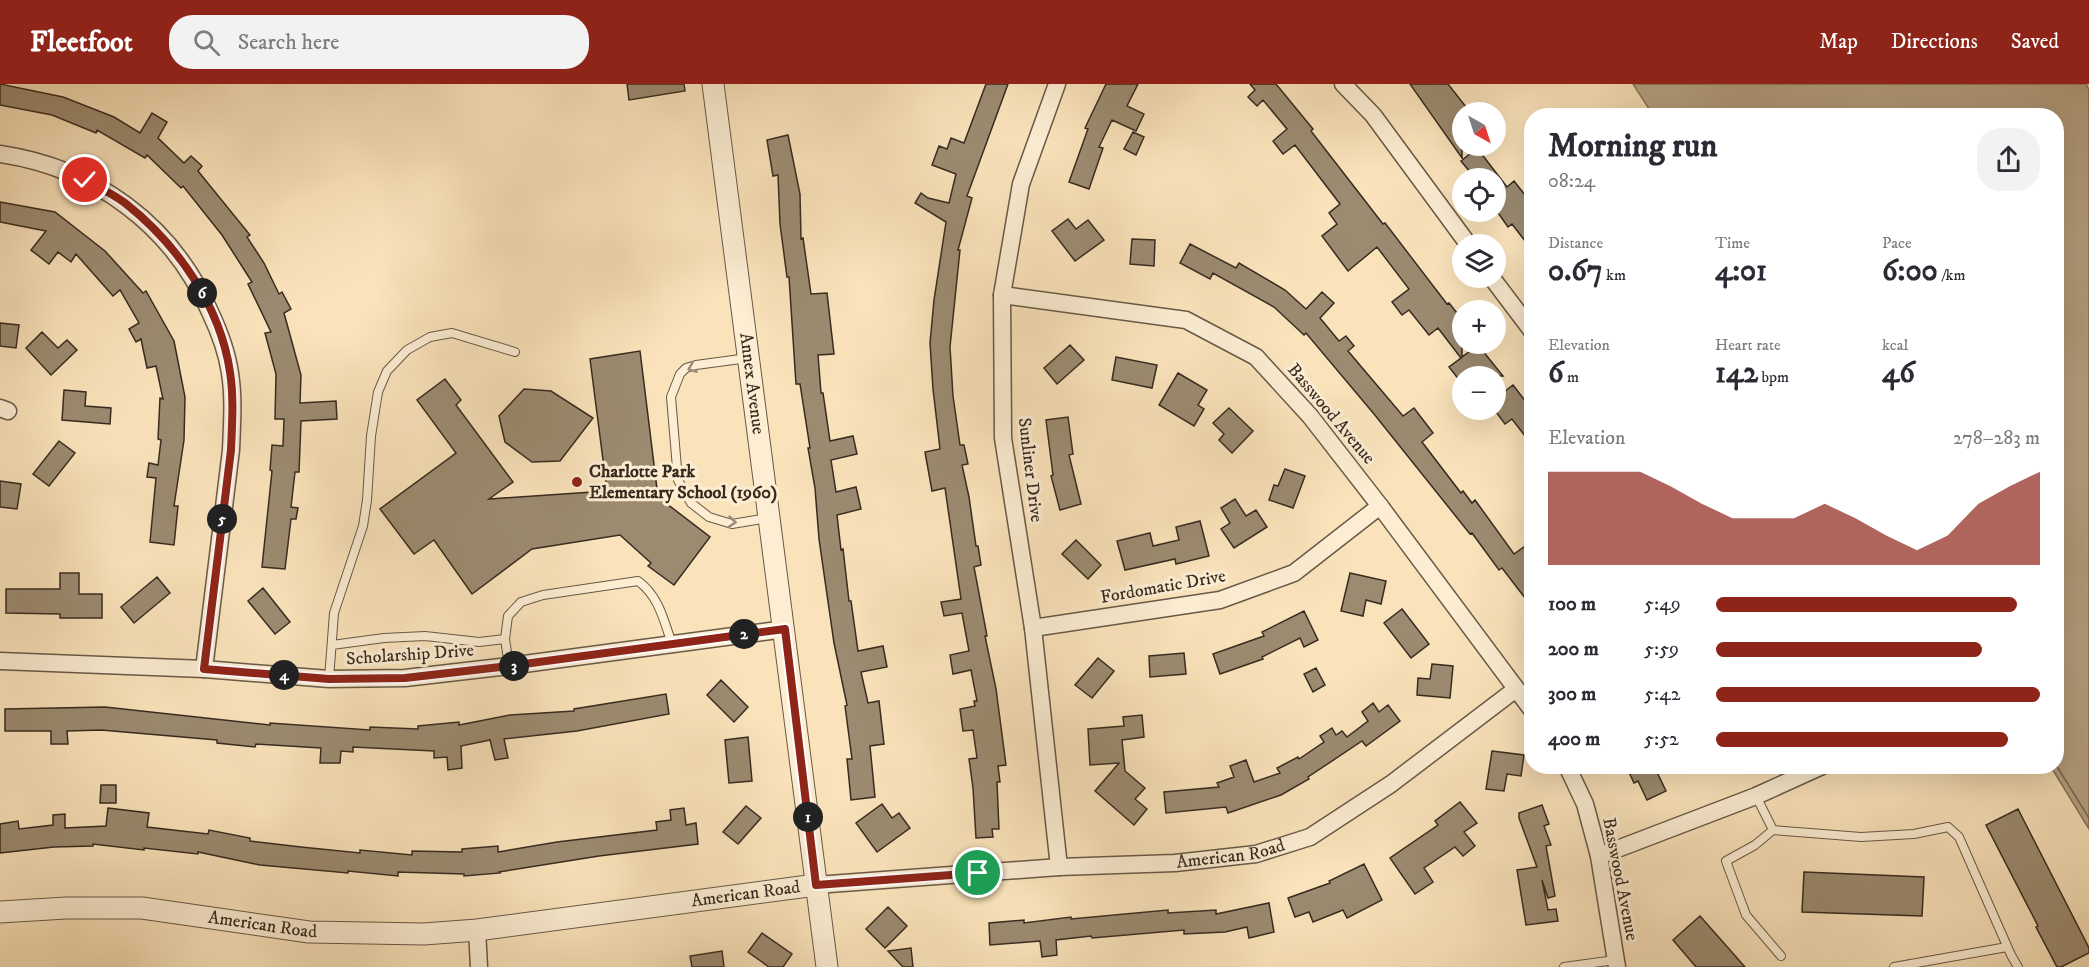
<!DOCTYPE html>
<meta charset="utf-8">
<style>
body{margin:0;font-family:"IM FELL DW Pica",serif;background:#f2f2f3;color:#2b2b33;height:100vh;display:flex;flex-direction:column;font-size:22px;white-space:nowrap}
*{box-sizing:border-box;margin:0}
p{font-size:20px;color:#7c7c81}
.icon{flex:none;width:33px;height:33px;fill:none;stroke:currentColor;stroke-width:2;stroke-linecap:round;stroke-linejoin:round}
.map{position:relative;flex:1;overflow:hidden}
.drawer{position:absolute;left:1524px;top:24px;width:540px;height:666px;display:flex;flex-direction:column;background:#fff;border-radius:24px;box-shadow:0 6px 24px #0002}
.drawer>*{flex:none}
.needle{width:39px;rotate:141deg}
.buttons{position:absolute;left:1452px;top:18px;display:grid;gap:12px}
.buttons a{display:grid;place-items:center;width:54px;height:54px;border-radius:50%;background:#fff;box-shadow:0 6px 24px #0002;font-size:30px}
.pin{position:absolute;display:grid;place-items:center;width:51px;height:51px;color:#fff;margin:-26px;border:3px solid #fff;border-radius:50%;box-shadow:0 2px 6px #0007}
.km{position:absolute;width:30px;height:30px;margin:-15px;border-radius:50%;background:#222;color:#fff;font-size:16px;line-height:30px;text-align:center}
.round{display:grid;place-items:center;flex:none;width:63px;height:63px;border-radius:24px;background:#f2f2f3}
.headline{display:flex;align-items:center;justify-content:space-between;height:102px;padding:0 24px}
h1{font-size:33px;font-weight:700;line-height:45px}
.stats{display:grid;grid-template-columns:repeat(3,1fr);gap:9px;height:102px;padding:6px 24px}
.stats div{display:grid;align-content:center}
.stats b{font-size:30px;font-weight:700}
.stats small{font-size:16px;font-weight:400}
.stats p{font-size:16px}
.chart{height:168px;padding:12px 24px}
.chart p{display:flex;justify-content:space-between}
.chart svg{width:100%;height:108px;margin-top:6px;fill:#8f2418;opacity:.7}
ul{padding:0 24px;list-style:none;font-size:20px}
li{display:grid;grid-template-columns:96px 72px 1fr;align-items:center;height:45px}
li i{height:15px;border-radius:8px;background:#8f2418}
header{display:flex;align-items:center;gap:36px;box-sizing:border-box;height:84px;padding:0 30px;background:#8f2418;color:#fff}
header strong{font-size:28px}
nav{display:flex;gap:33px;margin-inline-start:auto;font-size:21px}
.search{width:420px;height:54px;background:#f2f2f3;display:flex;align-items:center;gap:15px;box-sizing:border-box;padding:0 21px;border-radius:24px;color:#7c7c81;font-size:22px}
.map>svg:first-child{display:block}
.water{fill:#b8a486;stroke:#84745d;stroke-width:1.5}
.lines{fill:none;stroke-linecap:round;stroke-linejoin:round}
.shore{stroke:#786853;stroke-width:1.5}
.building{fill:#9c8b71;stroke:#372b20;stroke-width:1.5}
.service-casing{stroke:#685947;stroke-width:10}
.minor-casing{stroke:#685947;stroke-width:19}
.tertiary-casing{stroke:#685947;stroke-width:23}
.service{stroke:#fcedd3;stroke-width:8}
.minor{stroke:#fcedd3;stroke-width:16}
.tertiary{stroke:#fcedd3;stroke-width:21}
.oneway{stroke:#9a8c7a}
.route-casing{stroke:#fff;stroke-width:12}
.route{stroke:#8f2418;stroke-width:8}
.poi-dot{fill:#8f2418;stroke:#fcedd3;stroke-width:2}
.labels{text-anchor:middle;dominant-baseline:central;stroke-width:6;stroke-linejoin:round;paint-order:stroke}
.street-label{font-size:18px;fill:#372b20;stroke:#fcedd3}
.poi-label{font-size:18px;font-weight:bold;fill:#372b20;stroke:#fcedd3;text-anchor:start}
</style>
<header>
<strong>Fleetfoot</strong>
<div class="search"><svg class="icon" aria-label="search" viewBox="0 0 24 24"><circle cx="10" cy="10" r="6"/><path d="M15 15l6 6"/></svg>Search here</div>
<nav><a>Map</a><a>Directions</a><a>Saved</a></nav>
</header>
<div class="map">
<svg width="2089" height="883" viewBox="0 0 2089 883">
<rect width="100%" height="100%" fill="#fae3bb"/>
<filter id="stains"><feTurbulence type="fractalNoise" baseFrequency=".00333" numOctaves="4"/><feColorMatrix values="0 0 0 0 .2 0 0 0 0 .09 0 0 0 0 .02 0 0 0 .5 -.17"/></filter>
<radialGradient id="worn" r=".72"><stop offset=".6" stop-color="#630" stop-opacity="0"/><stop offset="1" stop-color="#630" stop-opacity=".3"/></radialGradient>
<path class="water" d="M1633,0h453l3,6v739l-38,-62 5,-1v-650l-403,-1z"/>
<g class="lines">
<path class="shore" d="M2056,681l33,53"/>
</g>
<path class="building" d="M0,0l63,13 51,20 26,16 12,-20 15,9 -9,16 26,25 7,-7 11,10 -4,5 52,64 -3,2 17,26 15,31 3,-2 9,17 -7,4 17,62 -1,28 36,-2 1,18 -36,2 -2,51h-4l-4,35 7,1 -2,11h-5l-6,50 -23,-2 10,-96 -2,-1 2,-25 11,1 1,-27h-9l1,-45 -11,-41 6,-1 -23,-48 4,-2 -30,-47 -39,-49 -2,2 -34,-33 -2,3 -48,-28 -1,3 -44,-18 -52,-10z
M627,0h57l1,7 -56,9z
M986,0h22l-41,112 5,2 -14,52h2l-10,97 3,49 7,49h4l4,19 -6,1 7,32 7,49h2l3,19 -7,2 13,69h-2l11,53 10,76 -8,1 2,16h-3l2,47h-7l1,8 -17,1 -3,-50 -4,-29 8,-1 -4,-28 -10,1 -3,-22 15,-3 -1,-5h3l-6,-31 -18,4 -3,-19 19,-4 -7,-38 -18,3 -3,-14 20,-3 -16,-111 -13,3 -7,-39 15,-3 -7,-60 -3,-46 4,-43 12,-78 -31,-19 6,-10 7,5 21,5 7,-29 -24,-9 7,-19 8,3 4,-11 13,5z
M1106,0h32l-11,22 17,8 -8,17 -24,-11 -13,27 4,1 -14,41 -20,-7 19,-53 -3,-1z
M1250,0h26l37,45 -2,2 72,93 2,-1 62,81 2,-1 12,15 -4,3 5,6v30l16,-12 25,31h-25l-4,-5 -8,5h-4l-2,5 -11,-14 12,-9 -23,-30 -9,7 -20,-25 -7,5 -10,-13 17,-13 -32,-42 -29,24 -26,-35 15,-12 -8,-11 11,-9 -45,-59 -12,9 -10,-13 14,-12 -24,-29 -6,6 -9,-9 7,-7z
M1410,0h38l22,28h-8v46z
M1133,48l11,5 -8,18 -12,-6z
M788,51l12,59 1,45 2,-1 8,56 16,-1 7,61 -16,1 3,38h2l7,48 23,-5 4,18 -26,6 5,32 20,-5 5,22 -24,6 4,35 2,-1 6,52h2l7,50 25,-5 4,21 -26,5 7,31 11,-2 5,43 -14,2 5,51 -24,3 -4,-41h5l-7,-53 2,-1 -13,-62 -15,-104 -4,-51 -7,-40h2l-10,-64h-4l-7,-107h-2l-7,-53 -2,-49 -5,1 -6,-36z
M1477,64l30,39 7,-6 18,23v3l-5,4 5,6v33l-20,-26 -4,3 -12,-17v-32h-21l-14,-17z
M0,118l55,10 50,39 38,42 3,-2 28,50 11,56 -1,43 -10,66h4l-4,39 -24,-3 6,-64 -9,-1 2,-14 9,2 3,-25 -3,-1 2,-41 3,1 -7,-33 -9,2 -6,-29 -5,3 -7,-13 10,-6 -19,-33 -7,6 -37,-42 -5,8 -13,-10 -9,12 -18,-14 15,-19 -46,-9z
M1068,135l8,10 12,-9 16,20 -29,21 -23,-30z
M1132,155l23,1 -1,26 -24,-2z
M1190,160l46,24 3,-5 46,27 21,19 16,-17 12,11 -14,15 19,23 7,-5 8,10 -6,5 55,65 11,-8 19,25 -11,9 39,51 2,-2 9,12 3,-3 39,54 18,-13v66l-30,-39 -3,2 -27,-37 -2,1 -96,-120 -68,-81 -2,2 -30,-28 -61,-34 -3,6 -30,-16z
M0,239l19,2 -3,23 -16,-2z
M42,248l16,16 9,-8 10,10 -26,25 -25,-27z
M1070,261l14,15 -27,24 -13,-16z
M640,267l18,146 52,40 -36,48 -26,-19 3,-3 -31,-28 -88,14 -60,45 -38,-54 -20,14 -34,-45 76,-56 -39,-53 28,-21 16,21 -5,5 57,77 -24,17 118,-8 -17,-132z
M1116,273l41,8 -5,23 -40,-8z
M1178,289l29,17 -9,15 6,4 -10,17 -35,-21z
M1513,301l19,25v35l-20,-26 -7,5 -9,-12v-14z
M524,305l27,2 42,27 -33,43 -28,1 -27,-20 -6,-26z
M64,306l22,2 -1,14 26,2 -1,16 -48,-4z
M1229,324l24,23 -21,22 -13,-13 5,-6 -11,-11z
M1068,333l5,37 -4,1 12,49 -21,6 -9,-34 2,-1 -7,-55z
M59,357l16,12 -26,33 -16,-12z
M1285,385l20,7 -12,32 -24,-8 5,-15 4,1z
M0,397l21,3 -4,25 -17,-2z
M1235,415l11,17 10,-6 11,17 -33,21 -13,-19 9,-6 -9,-15z
M1200,437l9,35 -33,8 -1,-5 -50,11 -8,-29 33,-8 3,13 26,-6 -3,-13z
M1076,456l25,25 -13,14 -26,-25z
M60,489h19v21h23v24h-42v-4l-54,-1v-24h54z
M1350,489l36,8 -5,23 -15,-4 -3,16 -22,-5z
M157,493l13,16 -36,30 -13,-16z
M263,504l27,34 -15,12 -27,-33z
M1402,525l27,35 -18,14 -27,-35z
M1304,527l14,29 -14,7 -4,-9 -38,19 1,2 -43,15 -7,-20 51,-18 -2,-4z
M1184,569l2,21 -36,3 -1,-21z
M1098,574l16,13 -22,27 -17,-13z
M1432,580l21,2 -3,32 -33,-3 1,-17 12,1z
M1316,584l9,17 -12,7 -9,-18z
M721,596l27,27 -14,15 -27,-27z
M666,610l3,20 -92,17 -73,8 4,19 -13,2 -5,-20 -29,6 1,22 -14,2 -1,-13 -13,1v-7l-81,-4v5l-12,-1 -1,12h-20l1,-15 -65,-4 -1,3 -38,-4v-3l-116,-10 -34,1 1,13h-17v-13h-46v-22l100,-2 165,18v-2l100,7v-3l48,2v-3l41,-4v3l51,-10 64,-4v-2z
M1373,619l6,9 9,-7 12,16 -34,25 -4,-5 -54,36 1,2 -28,16 -53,18 -2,-6 -60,6 -2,-21 55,-5 -2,-4 17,-6 -4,-11 16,-6 8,22 26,-9 -3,-5 21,-11 1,2 25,-17 -4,-6 12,-8 4,7 6,-4 5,6 21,-16 -6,-9z
M1142,631l2,22 -22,3 3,31 20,17 -10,11 12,10 -13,16 -39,-34 24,-28 -29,2 -2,-36 36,-3 -1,-9z
M748,653l4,44 -23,2 -4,-43z
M1492,667l32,4 -3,21 -14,-2 -3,17 -18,-2z
M1626,682h28l12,25 -19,9 -9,-19 -4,2z
M101,701h15v18h-16z
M1460,718l17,21 -13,9 11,14 -12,10 -8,-9 -31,21 9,14 -18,12 -25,-36 48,-33 -3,-4z
M882,720l10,14 7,-5 11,15 -33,24 -21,-29z
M1542,721l7,19 -5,2 7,19 -5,1 9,50 -7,2 -6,-18 6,30 8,-1 2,12 -32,4 -9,-55 20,-3 -18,-49v-5z
M746,722l15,12 -23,26 -15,-12z
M108,724l41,5 -2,14 61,7 1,-4 41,8v3l51,6 59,6v-3l52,5v-4l50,1v-3l36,-3v6l59,-10 100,-12 -1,-8 15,-2 -1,-10 14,-2 2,17 10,-2 2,21 -99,12 -100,16 1,1 -36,3v-2l-66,-2v4l-50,-5v2l-88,-8 -62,-13v2l-54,-6v2l-51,-6v2l-39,1 -54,6v-29l18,-3 1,8 34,-4v-10l12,-1v14l41,-2z
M2018,725l71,139v5l-28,14h-4l-21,-40 2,-1 -52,-101z
M1364,780l18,36 -35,18 -4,-8 -30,12 -4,-10 -14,5 -7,-19 42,-15 -1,-2z
M1804,788l120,5 -2,39 -120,-4z
M1269,819l5,29 -25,6 -2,-11 -22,5 -41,2v-4l-92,8 -1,-2 -35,4 1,15 -15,2 -2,-16 -50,4 -1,-22 35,-3v3l47,-6v2l97,-9v3l48,-3v4z
M888,823l19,19 -22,22 -19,-19z
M1700,832l45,51h-49l-23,-27z
M762,849l30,21 -9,13h-14l-21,-15z
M911,864l2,19h-10l-15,-16z
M722,867l2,16h-32l-2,-11z"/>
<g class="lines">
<defs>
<path id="service" d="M748,274l-52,7 -10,3 -6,6 -9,23 7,83 13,23 18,14 23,7 36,-6
M332,561l52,-7 41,-2 54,6 26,-3
M509,582l-4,-27 3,-23 13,-14 22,-7 95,-14c21,15 26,40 34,63
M329,595l5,-66 29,-87 4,-26 4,-64 7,-44 9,-21 20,-21 23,-13 22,-4 63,19
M1756,712l17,34 88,7 53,-3 34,-7 11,10 52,118 7,12
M1773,746l-18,15 -29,16 20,54 35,41
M1564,883l51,-7
M1894,883l113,-20"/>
<g id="minor">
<path d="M1057,0l-36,100 -19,111 1,143 30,190 26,239"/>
<path d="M1343,0l30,31 95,129"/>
<path d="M0,70c94,14 172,70 210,158 9,19 17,40 20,61 4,25 2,51 1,77l-27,219"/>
<path d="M1492,194l40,53"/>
<path d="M1002,211l184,25 70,37 54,59 70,90 152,204"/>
<path d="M0,324l8,3"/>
<path d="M1033,544l187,-28 74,-27 86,-67"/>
<path d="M0,577l204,8 125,10 76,-1 104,-12 276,-37"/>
<path d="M1567,682l18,38 14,52 18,111"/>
<path d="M1599,772l157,-60 66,-30"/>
<path id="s1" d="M816,801l243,-18 116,-4 81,-9 54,-17 81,-53 125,-95"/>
<path d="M477,846l2,37"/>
</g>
<g id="tertiary">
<path id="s2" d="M713,0l114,883"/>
<path id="s3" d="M0,828l66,-4h76l167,24 115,2 53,-4 339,-45"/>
</g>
</defs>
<use href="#service" class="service-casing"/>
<use href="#minor" class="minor-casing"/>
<use href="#tertiary" class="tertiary-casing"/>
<use href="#service" class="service"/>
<use href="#minor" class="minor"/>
<use href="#tertiary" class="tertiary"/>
</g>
<defs><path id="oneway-chevron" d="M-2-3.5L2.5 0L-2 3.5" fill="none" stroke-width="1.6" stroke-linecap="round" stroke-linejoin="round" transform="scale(1.5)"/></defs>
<g class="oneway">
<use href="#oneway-chevron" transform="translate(692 284) rotate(158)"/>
<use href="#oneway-chevron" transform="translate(732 438) rotate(5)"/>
</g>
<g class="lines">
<defs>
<path id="route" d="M85,96c13,7 28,14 40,23 52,41 95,102 105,169 4,26 2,52 1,78l-27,219 125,10 76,-1 104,-12 276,-37 31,256 162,-12"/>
</defs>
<use href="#route" class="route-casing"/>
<use href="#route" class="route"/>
</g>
<circle class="poi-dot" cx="577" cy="398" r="6"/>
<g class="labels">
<g class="street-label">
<text stroke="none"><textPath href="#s2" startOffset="302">Annex Avenue</textPath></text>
<text transform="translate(1331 330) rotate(50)">Basswood Avenue</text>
<text transform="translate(1030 386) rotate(83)">Sunliner Drive</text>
<text transform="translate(1163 503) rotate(-10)">Fordomatic Drive</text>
<text transform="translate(410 571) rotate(-4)">Scholarship Drive</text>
<text stroke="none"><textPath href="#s1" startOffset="416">American Road</textPath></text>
<text transform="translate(1620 795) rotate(79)">Basswood Avenue</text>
<text stroke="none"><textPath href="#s3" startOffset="750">American Road</textPath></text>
<text stroke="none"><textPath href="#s3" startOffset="264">American Road</textPath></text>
</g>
<g class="poi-label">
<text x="589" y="388">Charlotte Park<tspan x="589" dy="21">Elementary School (1960)</tspan></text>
</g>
</g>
<rect width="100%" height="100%" filter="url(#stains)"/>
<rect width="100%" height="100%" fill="url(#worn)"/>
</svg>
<div class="buttons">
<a><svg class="needle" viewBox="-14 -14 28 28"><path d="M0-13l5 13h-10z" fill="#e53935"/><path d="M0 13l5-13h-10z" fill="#7c7c81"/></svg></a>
<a><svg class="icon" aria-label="locate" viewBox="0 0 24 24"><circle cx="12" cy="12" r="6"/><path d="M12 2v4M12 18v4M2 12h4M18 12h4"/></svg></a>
<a><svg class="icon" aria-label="layers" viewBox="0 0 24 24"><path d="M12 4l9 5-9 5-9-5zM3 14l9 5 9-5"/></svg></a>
<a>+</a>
<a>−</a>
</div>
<div class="pin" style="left:978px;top:789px;background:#1e9e55"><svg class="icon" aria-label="arrive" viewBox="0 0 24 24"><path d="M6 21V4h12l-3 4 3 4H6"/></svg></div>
<div class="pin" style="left:85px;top:96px;background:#d93025"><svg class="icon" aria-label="check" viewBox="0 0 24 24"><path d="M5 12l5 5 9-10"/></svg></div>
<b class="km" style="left:808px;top:733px">1</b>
<b class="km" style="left:744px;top:550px">2</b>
<b class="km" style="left:514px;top:582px">3</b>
<b class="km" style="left:284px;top:591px">4</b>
<b class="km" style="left:222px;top:435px">5</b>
<b class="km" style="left:202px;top:209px">6</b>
<section class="drawer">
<div class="headline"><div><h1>Morning run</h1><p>08:24</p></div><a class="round"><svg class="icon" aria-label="share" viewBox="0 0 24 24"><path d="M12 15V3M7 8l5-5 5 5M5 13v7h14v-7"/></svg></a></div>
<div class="stats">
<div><p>Distance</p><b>0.67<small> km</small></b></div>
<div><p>Time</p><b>4:01</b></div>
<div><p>Pace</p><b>6:00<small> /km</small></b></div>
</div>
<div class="stats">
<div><p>Elevation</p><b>6<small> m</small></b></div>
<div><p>Heart rate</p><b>142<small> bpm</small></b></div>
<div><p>kcal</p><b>46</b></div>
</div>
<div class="chart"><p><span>Elevation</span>278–283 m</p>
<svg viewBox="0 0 160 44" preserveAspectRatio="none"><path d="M0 44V6L10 6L20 6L30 6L40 12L50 19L60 25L70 25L80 25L90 19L100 25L110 32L120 38L130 32L140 19L150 12L160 6V44z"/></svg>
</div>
<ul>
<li><b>100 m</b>5:49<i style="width:93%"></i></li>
<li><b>200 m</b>5:59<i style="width:82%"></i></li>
<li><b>300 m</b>5:42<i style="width:100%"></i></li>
<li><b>400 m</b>5:52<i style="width:90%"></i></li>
</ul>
</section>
</div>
